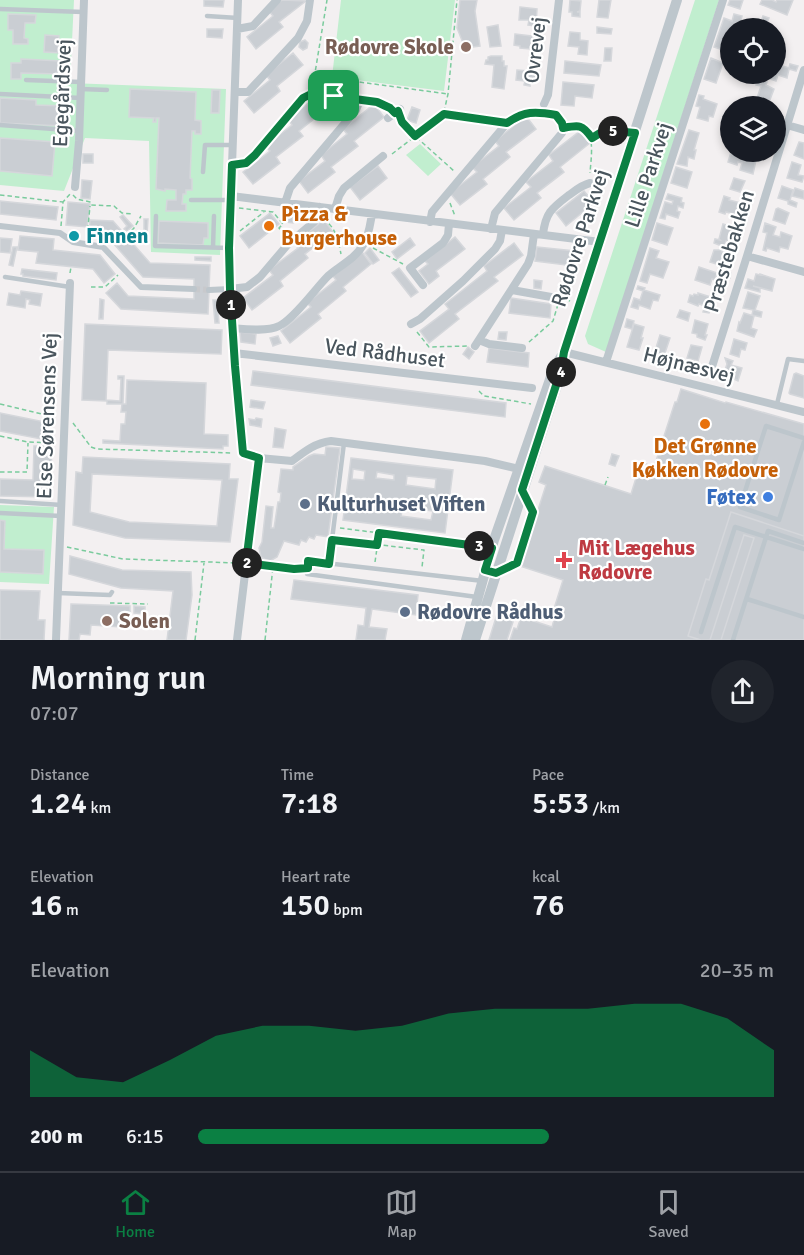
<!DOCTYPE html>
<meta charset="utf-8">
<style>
body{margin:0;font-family:Signika,sans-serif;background:#20242c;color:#f1f3f6;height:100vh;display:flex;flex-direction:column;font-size:22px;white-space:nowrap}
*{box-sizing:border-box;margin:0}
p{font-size:20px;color:#9ea1a6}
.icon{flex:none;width:33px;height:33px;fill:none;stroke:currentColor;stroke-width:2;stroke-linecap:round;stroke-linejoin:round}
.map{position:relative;height:640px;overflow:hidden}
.details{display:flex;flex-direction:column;background:#171b24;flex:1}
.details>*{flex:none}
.buttons{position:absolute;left:720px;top:18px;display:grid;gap:12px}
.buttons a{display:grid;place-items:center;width:66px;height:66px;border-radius:50%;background:#171b24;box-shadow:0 3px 9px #0003;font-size:30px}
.pin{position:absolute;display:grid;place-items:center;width:51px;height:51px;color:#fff;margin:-26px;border-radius:12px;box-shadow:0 3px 9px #0006}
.km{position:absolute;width:30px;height:30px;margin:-15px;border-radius:50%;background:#222;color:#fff;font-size:16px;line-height:30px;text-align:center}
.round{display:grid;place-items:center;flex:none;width:63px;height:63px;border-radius:32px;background:#20242c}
.head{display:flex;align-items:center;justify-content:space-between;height:102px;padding:0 30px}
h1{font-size:33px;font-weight:600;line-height:45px}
.metrics{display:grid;grid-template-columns:repeat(3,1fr);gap:9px;height:102px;padding:6px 30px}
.metrics div{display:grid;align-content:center}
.metrics b{font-size:30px;font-weight:600}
.metrics small{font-size:16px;font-weight:400}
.metrics p{font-size:16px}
.chart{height:168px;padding:12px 30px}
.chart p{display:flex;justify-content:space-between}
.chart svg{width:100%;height:108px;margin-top:6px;fill:#0b8043;opacity:.7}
ul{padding:0 30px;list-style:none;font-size:20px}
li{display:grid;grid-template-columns:96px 72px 1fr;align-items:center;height:45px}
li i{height:15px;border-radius:8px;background:#0b8043}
.dock{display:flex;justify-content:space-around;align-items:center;height:84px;border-top:2px solid #363941;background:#171b24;font-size:16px;color:#9ea1a6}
.dock a{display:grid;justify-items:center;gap:3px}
.dock .current{color:#0b8043}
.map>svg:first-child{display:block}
.green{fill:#c1eecf}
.building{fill:#caced3;stroke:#d5d7db;stroke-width:1.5;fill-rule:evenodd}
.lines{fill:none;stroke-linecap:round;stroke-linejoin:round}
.pedestrian-tunnel{stroke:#c8c9cc;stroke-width:6;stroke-dasharray:6 3;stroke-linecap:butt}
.path{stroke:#7acb9d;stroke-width:1.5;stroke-dasharray:4.5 3;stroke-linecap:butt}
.service{stroke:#bdc6cc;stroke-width:4.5}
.pedestrian{stroke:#bdc6cc;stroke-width:6}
.minor{stroke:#bdc6cc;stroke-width:8}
.tertiary{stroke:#bdc6cc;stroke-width:10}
.route-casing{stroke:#fff;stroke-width:12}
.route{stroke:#0b8043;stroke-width:8}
.education-dot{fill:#8d6e63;stroke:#fff;stroke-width:2}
.food-dot{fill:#e8710a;stroke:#fff;stroke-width:2}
.culture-dot{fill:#0f9aa8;stroke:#fff;stroke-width:2}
.shop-dot{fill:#3f7fe0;stroke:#fff;stroke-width:2}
.service-dot{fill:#5c6f8a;stroke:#fff;stroke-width:2}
.health-dot{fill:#e0444e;stroke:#fff;stroke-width:2}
.labels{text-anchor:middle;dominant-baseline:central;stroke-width:4.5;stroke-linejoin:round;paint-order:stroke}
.education-label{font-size:21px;font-weight:bold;fill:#785e54;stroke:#fff;text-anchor:end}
.street-label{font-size:21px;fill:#49555d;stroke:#fff}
.food-label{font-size:21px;font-weight:bold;fill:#c56008;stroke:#fff;text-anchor:start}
.culture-label{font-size:21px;font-weight:bold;fill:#0d838f;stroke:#fff;text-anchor:start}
.shop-label{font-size:21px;font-weight:bold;fill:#366cbe;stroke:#fff;text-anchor:end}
.service-label{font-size:21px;font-weight:bold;fill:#4e5e75;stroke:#fff;text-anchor:start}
.health-label{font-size:21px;font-weight:bold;fill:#be3a42;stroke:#fff;text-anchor:start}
</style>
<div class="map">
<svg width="804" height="640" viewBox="0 0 804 640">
<rect width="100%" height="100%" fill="#f3f0f1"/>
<path class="green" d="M0,0h74l-4,83 156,6 -6,166 -69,-3 -2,-111 -64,-3 -21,53 -64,-6z
M341,0h114l-11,91 -112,-14z
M695,0h24l-113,352 -18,-8 -3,-8z
M420,144l21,20 -13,12 -22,-21z
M0,505l54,2 -5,77 -49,-2z"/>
<path class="building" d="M204,0h20l-1,7 -19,-1z
M282,0l24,1 -27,21 4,5 -27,22 -9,-12 26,-21 -4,-5z
M460,0h17l-2,11 5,35 -15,2 -8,-20z
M570,0l11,1 -1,10 -3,1h3v5l-8,-1v-4h-3z
M599,0h12l-3,18 -11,-1z
M730,0h13l-3,9 -12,-4z
M762,0h10l4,2 1,-2h16l-6,15 -27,-11z
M520,7l17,2 -1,17 -8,-1 1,-5h-10z
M8,14l28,1 -1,8h-10l-1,15 4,1v5h-15v-14h-5z
M734,14l8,2 -2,8 -5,-1 -2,5h-3v9l-4,14 -12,-4 10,-29 8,3z
M763,16l6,2 -4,10h-6z
M498,25l3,21 -11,1 -3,-20z
M597,27l15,2 -1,5 -14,-1z
M207,29h16l-1,9 -15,-1z
M570,32l10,1v7l8,1 -1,14 -9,-1 1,-7 -11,-1z
M515,34l25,3 -2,11 -8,-1v2l-10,-1v-2l-6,-1z
M45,35l14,1 -1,13 2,1v3l-16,-1z
M305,40l3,3 -1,5 -4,2 -4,-3 1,-5z
M605,48h7l-1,13h-7z
M293,53l10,12 -26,21 3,5 -26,22 -10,-12 26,-21 -4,-5z
M491,56h11v5h2v5h3l-3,23 -12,-2 2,-22 -9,-1 1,-4h2v-3z
M711,58l12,5 -7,20 -12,-4z
M21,59l40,2v13l-40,-1v6h-10v-16h10z
M565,61l36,4 -2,11 -35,-3z
M776,64l13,4 1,-4 8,2 -2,5 -7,-2 -2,9 -9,-3 -2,6 -21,-7h21z
M531,69l6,1 -2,12h-5v4l-6,-1 1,-4 -9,-1 1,-10 13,1z
M758,79l9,3 -1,3 8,4 -6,16 -9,-3 1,-3 -3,-1 4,-12 -5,-1z
M563,82l31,3 -2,13 -17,-2 -1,10 -13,-1z
M130,89l66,3 -1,28 6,1v13h-6v-3h-3l-2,47 2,1v11h-6v4h-3l-1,10h4v7h-20l1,-11h9v-10l-11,-1v2l-9,-2 3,-71h-3v4h-3l1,-4 -25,-1z
M212,90h8l-1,23h-8z
M319,95l10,12 -30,24 4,5 -27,21 4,6 -27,21 -10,-12 27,-21 -5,-5 27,-21 -4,-6z
M699,95l5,1 -1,3 14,5 -4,13 -4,-1 -1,5 -11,-3 3,-11 -4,-1z
M0,98l36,2v5l28,1 -1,20 -63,-3z
M374,104l10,13 -30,24 4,5 -27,21 4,5 -27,21 -9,-12 26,-20 -4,-6 26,-21 -4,-5z
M412,107l8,3 -4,13 -9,-3z
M526,116l10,13 -30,23 4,5 -27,22 4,5 -27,21 -10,-12 27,-21 -5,-5 27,-21 -4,-5z
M689,130l10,3 -5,17h2l-2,9 -6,-2 -1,9 -10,-2z
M580,131l10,12 -30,24 4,5 -27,21 4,5 -27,22 -10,-12 27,-21 -5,-5 27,-21 -4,-6z
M0,138l55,4 -3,34 -52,-5z
M799,142l5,1v16l-10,-4z
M731,152l23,6 1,-4 6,2 -1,5 -4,-1 -3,14 -13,-4 2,-7 -4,-1 -1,3 -9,-3z
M83,154h10v9h-10z
M792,162l9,3 -3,10 6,1 -2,6 -15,-4z
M378,166l9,12 -27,22 -10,-13z
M676,167l16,5 -5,16 -16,-5z
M734,178l11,3 -5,11 -10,-3z
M82,180l10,1 -2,18 -9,-1z
M782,186l11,4 -3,10 7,3 -1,4 -8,-3v-3l-10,-3z
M795,188l9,3v8l-12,-3z
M584,191l10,12 -28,23 -10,-13z
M668,194l14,4 -1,4 3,1 -1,5 -5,-2 -1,5 3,1 -2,6 -12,-4 -1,5 -5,-1 5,-16 7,2 1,-3 -7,-2z
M724,196l6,2 -1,2 16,4 -4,12 -15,-4 -1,2 -6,-2z
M0,201l58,6 -2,13 -56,-6z
M68,202l22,2 -3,23 -21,-2z
M778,208l11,5 -4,11 -12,-4 3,-11z
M270,213l9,11 -30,24 -9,-12z
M287,214l7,1 -1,8 -7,-1z
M123,215l10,11 -6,5 -3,-2 3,-3 -7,-9z
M144,219h4l-1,16h-3z
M90,220l23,1 37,42 60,2 -2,49 -87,-5 -15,-16 11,-10 11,13 66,3v-20l-51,-2 -37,-42h-17z
M324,220l9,12 -28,22 3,4 -28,23 3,5 -31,24 -9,-12 30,-23 -4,-5 29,-22 -4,-5z
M159,221l49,2v15h-4l-1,7 -45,-2z
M657,223l16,5 -6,17 -15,-5z
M765,223l11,4 -3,8 7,2 1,-5 11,4 -4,13 -8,-2 -1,5 -12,-4 -1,3 -3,-1 4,-17 -4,-1z
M723,224l13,4 -2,6 4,2 -3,9 -9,-4 -2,6 -10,-4 1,-4 5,1 -1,-1z
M20,236l34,3 -1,11 47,5 15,19 -11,9 -11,-14 -57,-6 2,-11 -20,-2z
M455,237l10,12 -29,22 3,5 -10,8 -10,-13 9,-7 -3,-3z
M0,238l12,1 -2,14 -10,-1z
M410,238l5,7 -18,14 -5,-7z
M514,243l9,12 -29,22 4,4 -43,33 4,5 -30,24 -9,-12 29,-22 -4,-5 42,-33 -3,-5z
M13,247h4l-4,19 -4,-1z
M537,247l38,4 -1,15 -39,-5z
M726,247l8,2 -2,7 -6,-2 -3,12 -13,-4 4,-12h8v2l3,1z
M370,248l9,12 -6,4 -8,-11z
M650,248l9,3 -3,7 13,4 -6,16 -13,-4 -3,9 -7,-2z
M362,252l9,12 -28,23 3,4 -28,23 3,4 -31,25 -9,-12 30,-24 -4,-4 29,-23 -3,-4z
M195,257h16v4l-16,-1z
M699,267l18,6 -2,7 -3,-1 -2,6 -15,-5z
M399,268l19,24 -7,5 -19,-24z
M22,269l35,4 -1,7 -33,-4v-2h-2z
M720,270l11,3 -1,5 -12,-4z
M756,274l4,1v-1l15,5 -3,12 -19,-5 7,2v4l-15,-4 3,-9 6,2z
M534,280l8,1 -1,8 -7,-1z
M638,286l7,2 -1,2 16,5 -2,6 -5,-1 -3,9 -11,-4 -1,4 -7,-2 3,-9 6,2 3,-9 -6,-2z
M21,291l21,3 -2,12 -11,-2 1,-4 -4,-1 -1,9 -18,-3 2,-12 11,2z
M748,292l12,4 -5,14 7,2 -1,5 -9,-2 1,-5 -10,-2z
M698,293l16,5 -5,15 -6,-1 2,-6 -6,-2 -1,2 -10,-4 2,-7 3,1 1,-2 4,1z
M511,298l40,6 -1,14 -41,-5z
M100,299l4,1 -1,19h-4z
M213,300h4l2,23h-4z
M680,310l10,3 -2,8 -11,-4z
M744,313l10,3 -3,12 6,2 -3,7 -17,-6 2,-9 1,1z
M627,319l7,2 -2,8 -7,-2z
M695,320l13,4 -3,11h2l-2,5 -8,-3v-3l-5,-1z
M85,324l137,6 -1,24 -113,-4 -2,51 -24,-1z
M634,324l10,3 -3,11h2l-4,12 -12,-3z
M240,332l16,2 -1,10 -14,-2z
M499,332h8l-1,8 -8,-1z
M660,335l10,3 -5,15h-3l-1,3 -4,-2v-3h-2z
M278,336l3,7 -8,3 -3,-8z
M734,339l13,4 -2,7 -4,-1 -2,8 -9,-3z
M691,345l11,2 -4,14 -11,-3z
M468,347l6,5 -5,7 -6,-5z
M489,348l40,5 -1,14 -41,-5z
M725,358l8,3 -2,4 11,3 -4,13 -4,-2v-2l-10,-4 3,-9z
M253,371l253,32 -1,14 -254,-32z
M796,373l8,3v22l-14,-4 -1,-1 5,-19z
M118,376h6l-1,28h3l1,-24 79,3 -2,51 24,1v11h-5v3l-120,-6v-3l17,1 1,-17h4l1,-12h-5l1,-8h-15v-4l13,1 1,-22h-3z
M681,389l44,14 1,-1 78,22v112l-73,-24 -22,68 -3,-1 -18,57 13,4h-191l4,-12 3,1 4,-12 31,10 3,-11 -3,-1 11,-35 -43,-14 26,-81 -7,-3 6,-16 86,28 10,-32 13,5 21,-65h2z
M251,400l14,2 -2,7 -13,-2z
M0,413l45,9 -4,17 -41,-8z
M256,418l6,1 -1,8 -11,-2 -1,-6 6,1z
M275,428l11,2 -3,18 -10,-1z
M34,446h18l-2,51 -50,-1v-17l33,1z
M326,447l14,1 -12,89 -12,-2 -2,4 -5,-2 -3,5 -5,-2 -2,5 -15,-4 -7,16 -7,4 -4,-1 -5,-3 -2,-9 3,-6 4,-36 7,1 -2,21h3l4,-26h2l1,-9 -3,-1 3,-23 12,1v-3l16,-11 5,-2 11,1z
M612,454l7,2 -4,10 -6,-2z
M83,457l147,7 -1,15h9l-8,63 -105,-4 -52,-13 3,-53 6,1zM92,474l130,6 -5,46 -88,-4 -39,-10z
M351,458l102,12 -8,63 -102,-13zM353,469l12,2 -1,9 -12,-1zM377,472l17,3v5l-18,-2zM407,476l29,3 -1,10 -29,-4zM349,501l12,1 -1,9 -12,-1zM403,507l30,4 -2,9 -30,-4z
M731,512l73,24v104h-83l33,-102 -10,-3 -34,105h-9l-13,-4 18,-57 3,1z
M0,520l5,1 -1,28 40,1 -1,24 -43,-2z
M744,535l10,3 -33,102h-11z
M70,556l52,14 69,2 1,23 -6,45h-19l6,-49 -52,-3 -52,-14z
M294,580l124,15 -2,20 -44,-6 -3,18 18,2 -2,11h-29l2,-15 6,1 2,-18 -75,-9z
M0,590l40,1 -2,29h7l-1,20h-44z
M71,604l59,2v10h-9v11l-30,-2 -1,10 -10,-1 -1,6h-10z
M134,606l11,1v7l-11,-1z
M498,611l17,5 -8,24h-18z"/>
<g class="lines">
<path class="pedestrian-tunnel" d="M194,289l15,1"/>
<path class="path" d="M315,76l133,18
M313,85l14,-85
M444,112l4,-18 9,-94
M402,120l13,16 39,35
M571,126c27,-5 20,31 19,47
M593,137l12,-7 20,2
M392,154l52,-40 52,7
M0,195l63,7
M73,195l4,4 13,3 1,3 23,1 8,7 11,1
M450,203l5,13
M239,208l34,4 10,12 -4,4 5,7
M323,219c13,8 15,21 18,35
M61,226l2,-24 7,-8
M240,231l24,-19
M126,236l8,-8 7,-12
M87,237l3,-31
M373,248l30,16
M70,273l1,-6
M91,287h14l13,-12
M561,297l9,4
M417,332l12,15 39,-1
M529,342l24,-21 6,-20
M479,391l5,5 47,8
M0,404l54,13
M73,423l18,24 6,2 136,4
M0,436l28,6 26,1
M0,472h27l1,-29
M605,485l3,-8
M340,528l141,18
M339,540l85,10 -2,17
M67,547l56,12 115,4
M375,562l4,-28
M255,564l39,5 7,-1
M110,603l38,1
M195,640l9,-77
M265,640l8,-73"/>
<path class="service" d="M0,9l83,3
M207,16l31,2
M26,80l55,2
M81,89l26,1
M0,94l81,4
M0,125l80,6
M203,172l2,-27h28
M191,200h40
M156,216l-1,30 74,2
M213,247l1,-31
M5,277l65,10
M777,404l11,-45 16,2
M804,438l-38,-12 -26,81 39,13 25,-78
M0,501l62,4
M0,513l61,3
M329,564l15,-121
M499,571l18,-8 16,-51 -9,-18
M58,593l52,2 2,-3
M477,597l-170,-23 1,-13 175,20
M747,599l57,18
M701,632l34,-105 69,22
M733,640l35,-109 36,12"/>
<path class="pedestrian" d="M0,226l60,7 13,9 30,5 38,40 53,2
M209,290l21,-1"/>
<path class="minor" d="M238,0l-9,248 3,80 11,126 16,4 33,3c13,-10 23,-18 39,-20l154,20 38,9
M237,29l16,-3 24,-26
M235,92h13l50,-54 9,-17 3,-21
M360,100l24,4 11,9
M544,104l4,-9 11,-95
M388,118l12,-9
M787,125l17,5
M232,165l14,-2 57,-65c17,-8 39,0 57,2l-4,10 -66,78 -5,15
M75,187l4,-46 5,-141
M231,196l369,46
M335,209l4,-13 5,-8 39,-32
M430,222l2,-10 5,-6 70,-83c17,-12 28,-12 49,-8l6,8v10l-67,80 -4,16
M543,235c2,-22 9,-27 26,-40 7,-5 13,-10 21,-12
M747,256l57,16
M423,285l-13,-17 33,-25 5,-8 1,-11
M230,289l17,-2 13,-10 29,-34 25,-21 6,-15
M512,290l39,7
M411,324l9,-5 43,-38 32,-32 5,-8 2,-11
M232,328c12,1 36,4 47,-2 15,-7 36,-37 49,-50 11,-10 27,-17 35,-31 6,-9 7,-20 9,-31
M479,340l10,4 33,4
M475,346l53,-82 3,-8 3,-22
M564,352l240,60
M234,353l298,35
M606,362l117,-362
M710,373l37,-117 57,-186
M56,640l14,-357
M237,640l22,-182"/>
<path class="tertiary" d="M466,640l28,-100 60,-172 7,-11
M475,640l87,-270 2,-18 113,-352"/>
</g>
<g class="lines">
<defs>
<path id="route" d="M317,94l60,8 13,6 5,5 3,-2 4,11 13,14 29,-22 63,9c17,-12 28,-12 49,-8l6,8 1,5c16,-3 19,-4 29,10l13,-8 30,3 -71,219 -3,18 -39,120 11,22 -16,51 -21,10 -11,-3 7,-22 -113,-15 -2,12 -45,-5 -3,24 -21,-3v7l-14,1 -48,-6 13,-105 -16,-5 -8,-87 -5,-77 -1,-41 3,-83 14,-2 9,-8 48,-57 6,-3z"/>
</defs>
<use href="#route" class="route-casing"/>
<use href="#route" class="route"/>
</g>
<g class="education-dot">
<circle cx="466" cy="47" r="6"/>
<circle cx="107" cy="621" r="6"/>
</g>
<g class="food-dot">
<circle cx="269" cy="226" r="6"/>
<circle cx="705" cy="424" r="6"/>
</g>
<circle class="culture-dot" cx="74" cy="236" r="6"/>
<circle class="shop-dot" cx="768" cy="497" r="6"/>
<g class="service-dot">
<circle cx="305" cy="504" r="6"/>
<circle cx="405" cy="612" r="6"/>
</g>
<path class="health-dot" d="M561 551h6v6h6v6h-6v6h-6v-6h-6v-6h6z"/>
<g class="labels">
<g class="education-label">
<text x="454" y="47">Rødovre Skole</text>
<text x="119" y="621" text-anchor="start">Solen</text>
</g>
<g class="street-label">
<text transform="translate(535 50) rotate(-83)">Ovrevej</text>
<text transform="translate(62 93) rotate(-88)">Egegårdsvej</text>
<text transform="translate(648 175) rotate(-72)">Lille Parkvej</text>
<text transform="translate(580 238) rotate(-72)">Rødovre Parkvej</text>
<text transform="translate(729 251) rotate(-73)">Præstebakken</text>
<text transform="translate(385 353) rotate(7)">Ved Rådhuset</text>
<text transform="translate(689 365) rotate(14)">Højnæsvej</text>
<text transform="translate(47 416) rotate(-88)">Else Sørensens Vej</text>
</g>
<g class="food-label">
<text x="281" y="214">Pizza &amp;<tspan x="281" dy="24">Burgerhouse</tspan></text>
<text x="705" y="446" text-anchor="middle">Det Grønne<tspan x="705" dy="24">Køkken Rødovre</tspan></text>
</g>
<g class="culture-label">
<text x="86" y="236">Finnen</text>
</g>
<g class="shop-label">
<text x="756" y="497">Føtex</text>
</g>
<g class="service-label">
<text x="317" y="504">Kulturhuset Viften</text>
<text x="417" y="612">Rødovre Rådhus</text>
</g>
<g class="health-label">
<text x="578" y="548">Mit Lægehus<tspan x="578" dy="24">Rødovre</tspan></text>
</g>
</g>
</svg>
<div class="buttons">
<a><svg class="icon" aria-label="locate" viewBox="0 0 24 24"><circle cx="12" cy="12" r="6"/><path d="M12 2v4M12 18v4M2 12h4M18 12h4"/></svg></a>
<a><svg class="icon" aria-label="layers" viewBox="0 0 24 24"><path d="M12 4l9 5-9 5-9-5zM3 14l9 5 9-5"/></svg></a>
</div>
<div class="pin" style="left:334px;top:96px;background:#1e9e55"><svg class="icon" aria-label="arrive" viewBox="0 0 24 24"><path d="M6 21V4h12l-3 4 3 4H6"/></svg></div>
<b class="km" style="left:231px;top:305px">1</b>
<b class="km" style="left:247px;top:563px">2</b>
<b class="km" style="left:479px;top:546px">3</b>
<b class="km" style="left:561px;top:372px">4</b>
<b class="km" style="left:613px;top:131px">5</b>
</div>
<section class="details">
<div class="head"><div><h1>Morning run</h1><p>07:07</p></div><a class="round"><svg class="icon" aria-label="share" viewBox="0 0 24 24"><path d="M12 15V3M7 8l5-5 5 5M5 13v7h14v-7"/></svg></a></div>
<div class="metrics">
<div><p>Distance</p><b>1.24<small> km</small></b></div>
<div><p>Time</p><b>7:18</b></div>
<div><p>Pace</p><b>5:53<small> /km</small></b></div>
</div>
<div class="metrics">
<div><p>Elevation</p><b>16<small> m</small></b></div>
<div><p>Heart rate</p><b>150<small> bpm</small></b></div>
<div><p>kcal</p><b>76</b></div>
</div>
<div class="chart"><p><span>Elevation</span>20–35 m</p>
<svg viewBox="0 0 160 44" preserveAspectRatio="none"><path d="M0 44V25L10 36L20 38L30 29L40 19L50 15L60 15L70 17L80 15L90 10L100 8L110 8L120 8L130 6L140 6L150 12L160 25V44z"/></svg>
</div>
<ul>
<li><b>200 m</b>6:15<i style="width:61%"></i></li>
</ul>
</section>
<nav class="dock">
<a class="current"><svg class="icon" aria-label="home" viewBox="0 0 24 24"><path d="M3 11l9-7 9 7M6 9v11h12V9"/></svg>Home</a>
<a><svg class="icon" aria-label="map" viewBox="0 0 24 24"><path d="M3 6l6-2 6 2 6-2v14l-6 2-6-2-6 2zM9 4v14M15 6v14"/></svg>Map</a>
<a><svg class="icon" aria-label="saved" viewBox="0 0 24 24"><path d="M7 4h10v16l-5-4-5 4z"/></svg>Saved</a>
</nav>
